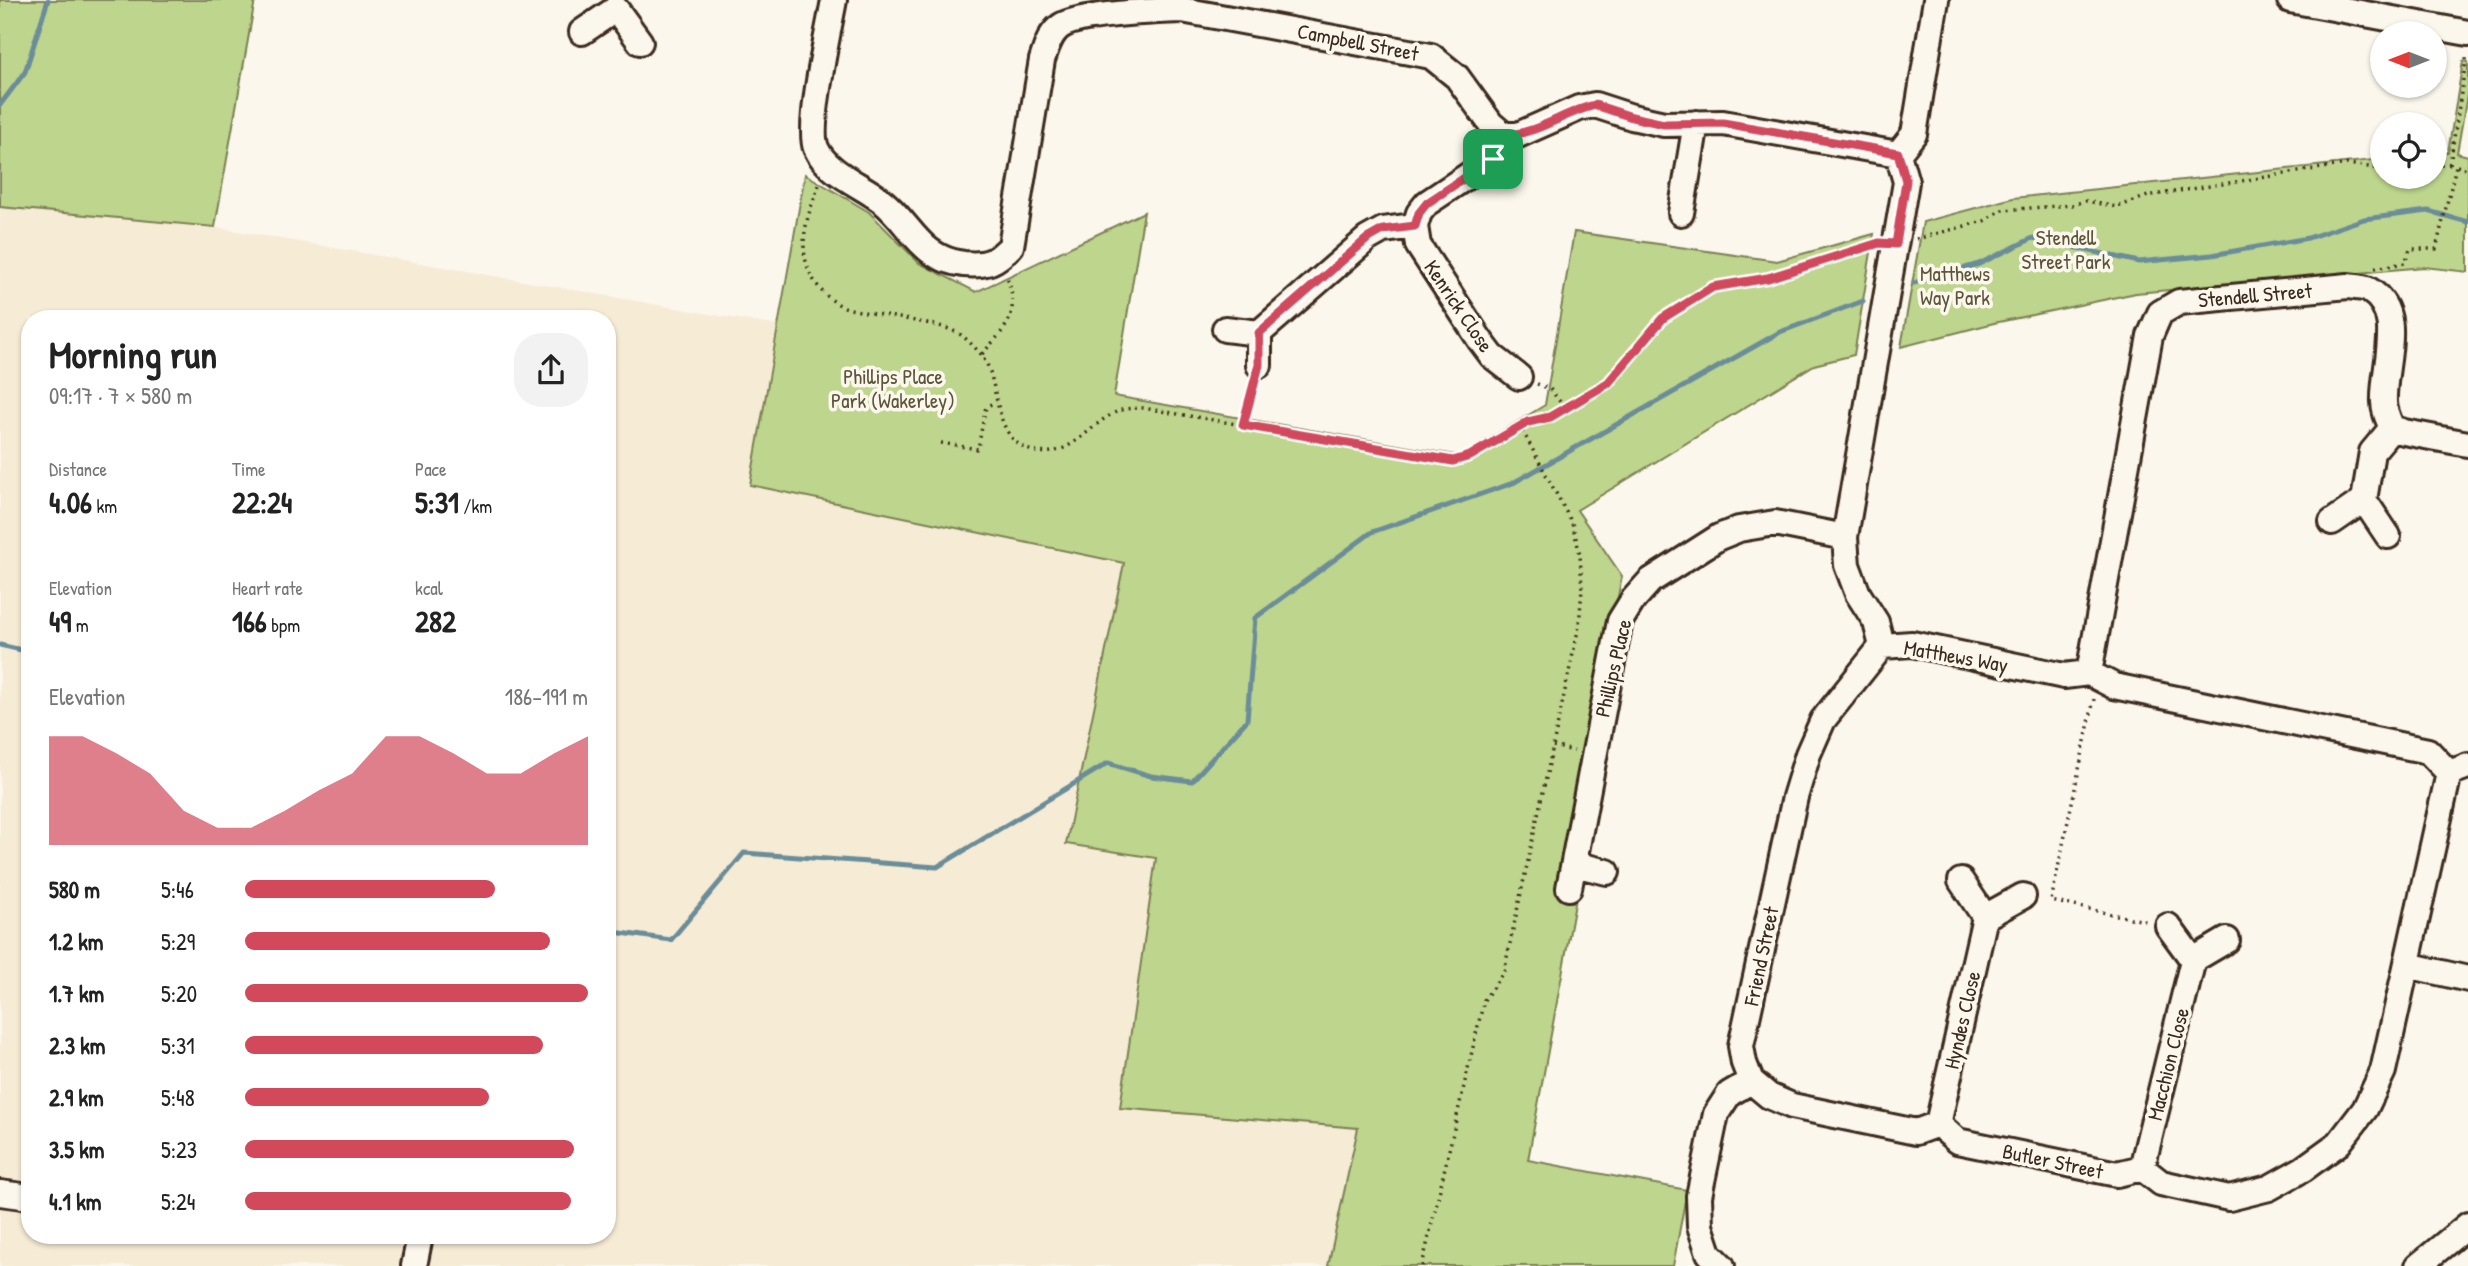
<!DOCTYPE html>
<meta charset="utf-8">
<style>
body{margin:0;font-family:"Patrick Hand",sans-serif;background:#f2f2f2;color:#222;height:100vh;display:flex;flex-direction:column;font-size:26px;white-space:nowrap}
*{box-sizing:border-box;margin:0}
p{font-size:23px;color:#767676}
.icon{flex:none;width:38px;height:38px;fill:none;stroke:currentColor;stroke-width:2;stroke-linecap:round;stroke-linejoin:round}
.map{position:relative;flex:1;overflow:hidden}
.drawer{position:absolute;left:21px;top:310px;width:595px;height:934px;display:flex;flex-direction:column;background:#fff;border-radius:28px;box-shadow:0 2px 5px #0004}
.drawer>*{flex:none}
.needle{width:46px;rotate:270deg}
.fabs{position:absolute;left:2370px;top:21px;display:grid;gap:14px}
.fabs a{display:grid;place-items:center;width:77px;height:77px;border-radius:50%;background:#fff;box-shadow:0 2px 5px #0004;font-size:35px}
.pin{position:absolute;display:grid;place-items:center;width:60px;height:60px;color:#fff;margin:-30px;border-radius:14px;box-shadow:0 4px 10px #0006}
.round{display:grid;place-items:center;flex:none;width:74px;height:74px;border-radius:28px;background:#f2f2f2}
.head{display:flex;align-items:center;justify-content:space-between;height:119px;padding:0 28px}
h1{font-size:38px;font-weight:800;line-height:52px}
.metrics{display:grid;grid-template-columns:repeat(3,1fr);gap:10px;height:119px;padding:7px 28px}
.metrics div{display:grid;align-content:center}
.metrics b{font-size:30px;font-weight:800}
.metrics small{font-size:19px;font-weight:400}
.metrics p{font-size:19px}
.chart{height:196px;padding:14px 28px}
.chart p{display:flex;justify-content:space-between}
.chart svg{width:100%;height:126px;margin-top:7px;fill:#d1495b;opacity:.7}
ul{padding:0 28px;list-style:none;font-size:23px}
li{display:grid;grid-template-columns:112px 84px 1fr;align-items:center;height:52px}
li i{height:18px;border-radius:9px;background:#d1495b}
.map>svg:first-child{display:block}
.built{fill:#f6ebd5;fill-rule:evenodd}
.green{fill:#bdd58c;stroke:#7c8055;stroke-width:2}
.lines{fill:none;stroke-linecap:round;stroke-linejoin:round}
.stream{stroke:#6a8d99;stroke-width:5}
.minor-casing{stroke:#3b2a1e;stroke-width:30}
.path{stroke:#3b2a1e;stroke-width:3.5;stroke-dasharray:2 5;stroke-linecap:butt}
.minor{stroke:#fbf7ec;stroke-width:24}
.route-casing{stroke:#fff;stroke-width:14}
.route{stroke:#d1495b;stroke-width:9}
.labels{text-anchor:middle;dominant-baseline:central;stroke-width:7;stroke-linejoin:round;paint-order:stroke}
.street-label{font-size:21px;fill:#3b2a1e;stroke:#fbf7ec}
.park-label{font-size:21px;fill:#5c553a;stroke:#fbf7ec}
</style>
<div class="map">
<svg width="2468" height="1266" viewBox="0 0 2468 1266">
<rect width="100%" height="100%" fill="#fbf7ec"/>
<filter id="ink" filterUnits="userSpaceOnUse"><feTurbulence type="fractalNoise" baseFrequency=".0143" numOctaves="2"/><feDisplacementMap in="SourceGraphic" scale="14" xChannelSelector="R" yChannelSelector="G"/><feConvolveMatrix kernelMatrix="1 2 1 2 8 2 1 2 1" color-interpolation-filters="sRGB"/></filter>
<g filter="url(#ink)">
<path class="built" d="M0,207l215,20 563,99 -27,159 373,78 -58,280 90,15 -36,249 238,21 -30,138h-1328zM30,318h577v918h-577z"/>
<path class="green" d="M0,0h255l-40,227 -215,-20z
M2463,61l5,1v28l-11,63 11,3v116l-44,-5 -288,26 -142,30 -93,24 22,-125 90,-24 369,-39v18h52v-24l14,-1z
M805,174l64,38 50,51 57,29 168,-80 -30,184 347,60 84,-51 29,-173 203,29 97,-27 -20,121 -40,10 -237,145 45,66 -62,319 16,3 -48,262 159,30 -14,76h-345l30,-138 -238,-20 36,-250 -90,-14 58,-281 -374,-78z"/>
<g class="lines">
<path class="stream" d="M0,105l25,-33 23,-72
M1914,283l65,-19 54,-26 106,24 73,-7 96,-17 56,-19 64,-8 40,11
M0,645l30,7
M607,931l64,9 73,-87 193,14 171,-104 43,13 41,5 55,-61 8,-102 117,-86 141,-49 267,-151 83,-31"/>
<defs>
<path id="minor" d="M834,0c-5,28 -27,126 -18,148 11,25 46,37 66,53 30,24 38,58 82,63 23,2 32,-2 47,-18l31,-186c4,-12 8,-27 19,-34 18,-12 96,-15 121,-16l249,46 26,21 34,47 13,11h14l61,-27 16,-3 37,12 32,7 59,-1 175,31
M1936,0l-22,134 -16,20 8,28 -61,355 2,28 11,29 18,28 6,24 30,-2 152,32 25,-3 25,13 314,65 21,22 19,-7
M2290,0l178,33
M582,32l34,-23 24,33
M1681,213l15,-90
M1415,226l3,19 62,95 12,16 27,21
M1225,329l34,4v32
M1259,333l108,-94 16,-9 32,-4 4,-13 8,-10 66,-44 11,-24
M2364,500l8,-48 20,-24
M2332,522l32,-22 24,36
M2089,673l61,-337 10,-23 19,-11 169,-16c6,1 16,1 21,4 38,23 13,77 15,112 0,9 4,17 8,26l12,4 64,12
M1574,864l33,8
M1961,881l24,36 38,-21
M1569,888l51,-267 13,-21 17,-19 69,-44 20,-8 36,-6 70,14
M2168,926l25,34 34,-20
M2407,965l61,14
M1751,1081l18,15 23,10 124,26 22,-8 19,17 160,33 25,-6 19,15 68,15 40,-10 34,-19 36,-26 26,-34 18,-38 66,-298
M1938,1124l47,-207
M2142,1168l51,-208
M0,1193l30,4
M414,1266l6,-30
M1722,1266l-13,-13 -9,-27 -1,-30 17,-82 13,-20 22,-13 -7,-18 -3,-17 54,-249 13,-43 15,-34 59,-74
M2418,1266l50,-41"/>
</defs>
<use href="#minor" class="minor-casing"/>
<path class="path" d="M2450,164l17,-110
M2434,166l16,-2
M2457,166l11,4
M819,185c-14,36 -26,72 2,105 6,7 16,15 26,18 22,6 45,8 68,13 16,3 37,6 50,17 11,10 20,19 25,34 9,29 8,70 43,79 36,9 55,-26 83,-39 8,-4 18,-4 27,-4l310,53 17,-5 58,-34 22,-5 58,-34 55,-65 50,-31 55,-10 106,-33
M1916,239l68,-18 18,-11 70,-5 14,-4 31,6 31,-11 199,-32 35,5
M2375,268l30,-5 5,-14h26l20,-83
M982,354c26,-29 38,-37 25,-78
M1537,384l13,5 15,19
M1243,425l11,-42
M941,443l37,6 7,-39 4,-5 7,-3
M2094,699l-43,202 98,21
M1553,746l21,5
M1422,1266l62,-266 20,-29 75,-345 3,-37 -2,-35 -8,-31 -52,-97"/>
<use href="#minor" class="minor"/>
</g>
</g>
<g class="lines" filter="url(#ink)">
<defs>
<path id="route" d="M1595,105l37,12 32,7 59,-1 175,30 8,28 -10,63 -17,-1 -111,35 -55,9 -50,31 -55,65 -58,34 -22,5 -58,34 -17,5 -210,-36 16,-60v-32l108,-94 16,-9 32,-4 4,-13 8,-10 66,-44 11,-24c32,0 60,-23 91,-30z"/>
</defs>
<use href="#route" class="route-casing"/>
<use href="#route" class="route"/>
</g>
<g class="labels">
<g class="street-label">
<text transform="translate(1358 42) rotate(11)">Campbell Street</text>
<text transform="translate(2255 295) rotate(-5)">Stendell Street</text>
<text transform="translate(1459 306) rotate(56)">Kenrick Close</text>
<text transform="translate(1956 656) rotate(10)">Matthews Way</text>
<text transform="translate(1613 668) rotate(-77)">Phillips Place</text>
<text transform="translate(1761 956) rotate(-78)">Friend Street</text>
<text transform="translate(1962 1020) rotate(-77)">Hyndes Close</text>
<text transform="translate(2168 1064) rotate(-76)">Macchion Close</text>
<text transform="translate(2053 1161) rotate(12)">Butler Street</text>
</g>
<g class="park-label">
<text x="2066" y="237">Stendell<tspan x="2066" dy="24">Street Park</tspan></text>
<text x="1955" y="273">Matthews<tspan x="1955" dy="24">Way Park</tspan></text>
<text x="893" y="376">Phillips Place<tspan x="893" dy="24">Park (Wakerley)</tspan></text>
</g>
</g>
</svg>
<div class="fabs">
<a><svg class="needle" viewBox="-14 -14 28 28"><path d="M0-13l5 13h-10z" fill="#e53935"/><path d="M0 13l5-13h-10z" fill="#767676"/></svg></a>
<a><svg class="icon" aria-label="locate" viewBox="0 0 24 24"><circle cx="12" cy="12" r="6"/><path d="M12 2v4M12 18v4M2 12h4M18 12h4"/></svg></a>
</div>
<div class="pin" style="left:1493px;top:159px;background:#1e9e55"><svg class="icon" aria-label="arrive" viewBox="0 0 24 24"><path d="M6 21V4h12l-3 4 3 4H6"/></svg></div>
<section class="drawer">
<div class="head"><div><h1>Morning run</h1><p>09:17 · 7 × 580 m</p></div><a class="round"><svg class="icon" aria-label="share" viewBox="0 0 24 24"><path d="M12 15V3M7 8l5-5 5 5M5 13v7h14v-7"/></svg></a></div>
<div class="metrics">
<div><p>Distance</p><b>4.06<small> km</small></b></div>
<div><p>Time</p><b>22:24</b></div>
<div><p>Pace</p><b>5:31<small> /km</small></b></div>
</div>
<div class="metrics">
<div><p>Elevation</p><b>49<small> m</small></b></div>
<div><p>Heart rate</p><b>166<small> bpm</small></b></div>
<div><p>kcal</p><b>282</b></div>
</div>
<div class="chart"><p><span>Elevation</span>186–191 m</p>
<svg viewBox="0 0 160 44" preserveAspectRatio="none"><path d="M0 44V6L10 6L20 12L30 19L40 32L50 38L60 38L70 32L80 25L90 19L100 6L110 6L120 12L130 19L140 19L150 12L160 6V44z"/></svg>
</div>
<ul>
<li><b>580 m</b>5:46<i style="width:73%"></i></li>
<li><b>1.2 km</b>5:29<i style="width:89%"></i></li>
<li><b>1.7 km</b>5:20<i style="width:100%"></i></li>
<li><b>2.3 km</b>5:31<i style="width:87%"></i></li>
<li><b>2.9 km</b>5:48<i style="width:71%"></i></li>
<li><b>3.5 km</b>5:23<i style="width:96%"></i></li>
<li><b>4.1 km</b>5:24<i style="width:95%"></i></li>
</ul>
</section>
</div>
